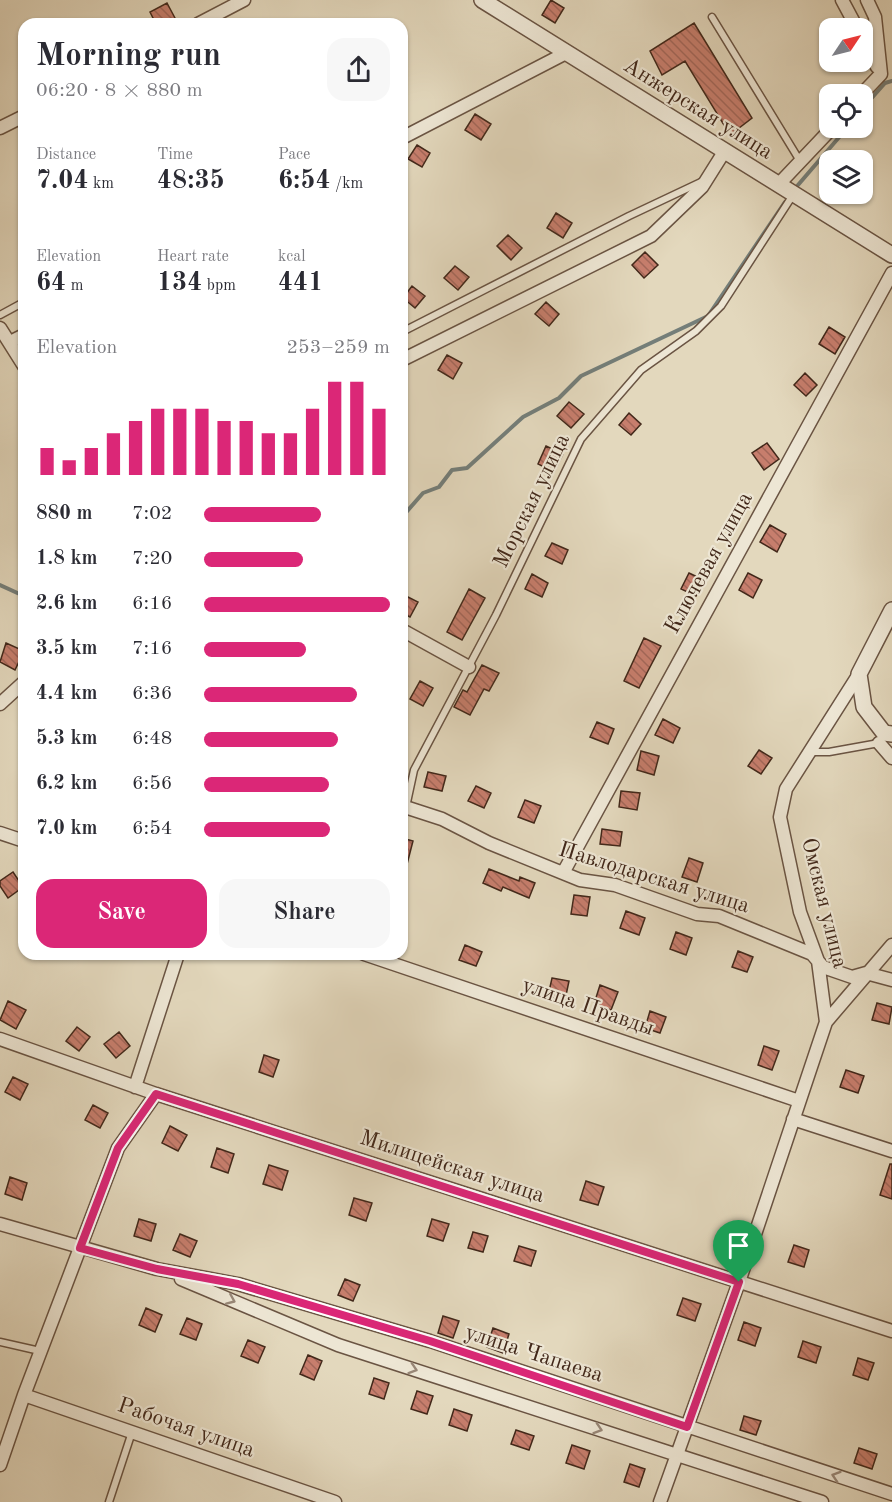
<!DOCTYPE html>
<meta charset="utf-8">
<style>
body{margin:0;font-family:"Old Standard TT",serif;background:#f7f7f7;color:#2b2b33;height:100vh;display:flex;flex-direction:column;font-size:22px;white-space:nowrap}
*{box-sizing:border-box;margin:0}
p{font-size:20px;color:#7c7c81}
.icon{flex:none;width:33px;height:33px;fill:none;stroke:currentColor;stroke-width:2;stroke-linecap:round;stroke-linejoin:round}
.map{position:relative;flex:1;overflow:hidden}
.panel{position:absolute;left:18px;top:18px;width:390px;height:942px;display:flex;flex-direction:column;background:#fff;border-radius:18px;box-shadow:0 2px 4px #0004}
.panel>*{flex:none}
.needle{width:39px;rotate:55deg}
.controls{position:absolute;left:819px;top:18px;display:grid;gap:12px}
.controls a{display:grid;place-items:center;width:54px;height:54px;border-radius:12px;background:#fff;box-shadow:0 2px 4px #0004;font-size:30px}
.pin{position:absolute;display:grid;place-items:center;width:51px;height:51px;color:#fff;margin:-62px -26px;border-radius:50% 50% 50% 0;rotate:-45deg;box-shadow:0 0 6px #0007}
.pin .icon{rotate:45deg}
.round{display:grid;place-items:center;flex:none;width:63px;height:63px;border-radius:18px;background:#f7f7f7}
.head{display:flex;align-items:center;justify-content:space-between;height:102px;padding:0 18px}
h1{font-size:33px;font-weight:600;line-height:45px}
.metrics{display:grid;grid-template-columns:repeat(3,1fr);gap:9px;height:102px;padding:6px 18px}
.metrics div{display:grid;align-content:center}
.metrics b{font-size:26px;font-weight:600}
.metrics small{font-size:16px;font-weight:400}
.metrics p{font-size:16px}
.chart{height:168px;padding:12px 18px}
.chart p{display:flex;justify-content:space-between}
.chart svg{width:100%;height:108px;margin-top:6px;stroke:#db2777;stroke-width:6}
.cta{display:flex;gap:12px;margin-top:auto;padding:12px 18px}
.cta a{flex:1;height:69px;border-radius:18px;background:#db2777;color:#fff;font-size:24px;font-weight:600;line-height:69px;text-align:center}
.cta a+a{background:#f7f7f7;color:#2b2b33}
ul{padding:0 18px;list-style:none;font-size:20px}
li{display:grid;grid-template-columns:96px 72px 1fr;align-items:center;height:45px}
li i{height:15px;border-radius:8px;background:#db2777}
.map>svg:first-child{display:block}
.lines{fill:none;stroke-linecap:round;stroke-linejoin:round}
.stream{stroke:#747e79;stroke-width:4}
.building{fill:url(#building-back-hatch);stroke:#42281a;stroke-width:1.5}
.service-casing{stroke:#6a5443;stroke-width:9}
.minor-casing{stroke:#6a5443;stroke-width:15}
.tertiary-casing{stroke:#6a5443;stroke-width:18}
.service{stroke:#ede6d4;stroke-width:6}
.minor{stroke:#ede6d4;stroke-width:12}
.tertiary{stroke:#ede6d4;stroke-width:15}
.oneway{stroke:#988777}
.route-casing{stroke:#fff;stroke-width:12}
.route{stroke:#db2777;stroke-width:8}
.labels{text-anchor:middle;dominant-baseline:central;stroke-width:4.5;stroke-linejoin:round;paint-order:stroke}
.street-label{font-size:22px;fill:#42281a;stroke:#ede6d4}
</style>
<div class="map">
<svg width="892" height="1502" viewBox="0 0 892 1502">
<defs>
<pattern id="building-back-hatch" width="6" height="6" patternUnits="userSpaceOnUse" patternTransform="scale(1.5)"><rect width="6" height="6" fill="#c77e6d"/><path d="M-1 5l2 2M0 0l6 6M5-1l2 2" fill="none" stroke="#a36759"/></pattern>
</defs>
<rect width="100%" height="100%" fill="#e3d8bd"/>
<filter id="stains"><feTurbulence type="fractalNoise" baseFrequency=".00333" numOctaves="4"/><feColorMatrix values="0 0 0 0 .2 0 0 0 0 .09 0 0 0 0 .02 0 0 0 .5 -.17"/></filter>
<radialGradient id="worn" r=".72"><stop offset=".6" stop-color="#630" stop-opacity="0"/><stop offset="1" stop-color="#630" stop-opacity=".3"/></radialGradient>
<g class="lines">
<path class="stream" d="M862,109l23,-26 7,-2
M798,185l49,-57
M402,517l21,-24 16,-6 13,-17 15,-2 56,-51 36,-19 22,-22 127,-60 77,-114
M0,585l24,11"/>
</g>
<path class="building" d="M551,0l13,8 -9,15 -13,-8z
M167,3l9,17 -7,4h-13l-6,-12z
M694,23l58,95 -22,17 -45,-74 -23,14 -12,-24z
M475,114l16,10 -10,16 -16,-10z
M417,145l13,8 -8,14 -14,-8z
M556,213l16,10 -9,15 -16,-10z
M508,235l14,13 -11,12 -14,-14z
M645,252l13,13 -14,13 -12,-13z
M455,266l14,11 -11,13 -14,-12z
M412,286l13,10 -10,12 -12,-10z
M546,302l13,12 -10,12 -14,-12z
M829,327l16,10 -10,17 -16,-10z
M447,355l15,8 -9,16 -15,-9z
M805,373l12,12 -11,11 -12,-11z
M569,402l15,12 -13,14 -14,-12z
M629,413l12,11 -10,11 -12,-10z
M767,443l12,16 -15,11 -12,-17z
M546,446l17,8 -9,18 -16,-8z
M770,525l16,9 -9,18 -17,-10z
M552,543l16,7 -6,14 -17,-8z
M689,573l15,7 -8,16 -15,-7z
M748,573l14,7 -9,18 -14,-8z
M532,574l16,9 -6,14 -17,-8z
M469,589l16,9 -23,42 -15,-8z
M402,594l16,8 -8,15 -8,-4z
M644,638l17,8 -22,42 -15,-7z
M6,643l18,8 -9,19 -15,-8z
M482,665l17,8 -10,18 -5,-2 -14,26 -16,-8 9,-17 4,2z
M420,681l13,7 -10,18 -13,-7z
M663,719l17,9 -7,15 -18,-8z
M597,722l17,7 -6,15 -18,-7z
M759,750l13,8 -11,16 -13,-8z
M641,751l18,5 -5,19 -17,-5z
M428,772l18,4 -4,15 -18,-4z
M476,786l15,7 -7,15 -16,-7z
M621,791l19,2 -3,17 -18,-3z
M525,800l16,6 -7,17 -16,-6z
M602,829l20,3 -2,14 -20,-2z
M402,838l11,3 -8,31h-3z
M689,858l14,5 -6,19 -15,-5z
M489,869l30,12 1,-4 15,6 -6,15 -26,-11 -2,4 -18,-8z
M13,872l10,15 -15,11 -8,-12v-5z
M574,895l16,2 -3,19 -16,-2z
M626,911l19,7 -6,17 -19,-7z
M676,932l16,6 -6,17 -16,-6z
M465,945l17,7 -6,14 -17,-6z
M738,951l15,6 -6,15 -15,-5z
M552,978l17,3 -4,19 -17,-4z
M600,985l18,7 -7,18 -17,-6z
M8,1001l18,9 -10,19 -16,-9z
M877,1003l15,4 -3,17 -17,-4z
M650,1011l16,6 -6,16 -15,-5z
M77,1027l13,10 -11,14 -13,-10z
M119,1032l11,14 -14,12 -12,-14z
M764,1046l15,5 -7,19 -14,-5z
M264,1055l15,5 -6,17 -14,-5z
M846,1070l18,6 -6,17 -18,-6z
M13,1077l15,7 -8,16 -15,-8z
M93,1105l15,8 -8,15 -15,-8z
M170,1126l17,9 -9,16 -16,-8z
M217,1148l17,6 -6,19 -17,-6z
M890,1164h2v35l-12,-4z
M269,1165l19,6 -6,19 -19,-6z
M10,1177l17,6 -5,17 -17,-6z
M586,1181l18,6 -6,18 -18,-5z
M354,1198l18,5 -6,18 -17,-6z
M139,1219l17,5 -5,17 -17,-5z
M432,1219l17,5 -6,17 -16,-5z
M473,1232l15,4 -5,16 -15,-4z
M180,1234l17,7 -7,16 -17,-7z
M794,1245l15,5 -5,17 -16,-5z
M519,1246l17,5 -5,15 -17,-5z
M345,1279l15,6 -7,16 -15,-6z
M683,1298l18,6 -6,17 -18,-6z
M146,1308l16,7 -7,17 -16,-7z
M443,1316l16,5 -6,17 -15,-5z
M187,1318l15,6 -6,16 -16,-6z
M744,1322l17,6 -6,18 -17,-6z
M493,1328l16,6 -6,19 -16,-6z
M248,1340l17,7 -7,16 -17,-7z
M803,1341l18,6 -5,16 -18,-6z
M308,1355l14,6 -8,19 -14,-6z
M858,1358l16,5 -6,17 -15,-5z
M374,1378l15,5 -5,16 -15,-5z
M417,1391l16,5 -6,18 -16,-5z
M454,1409l18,6 -5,16 -18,-6z
M744,1416l17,5 -5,14 -16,-5z
M516,1430l18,6 -5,14 -18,-6z
M572,1445l18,6 -6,18 -18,-6z
M859,1448l18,6 -5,15 -18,-6z
M630,1464l15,5 -6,18 -15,-5z"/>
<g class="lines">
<defs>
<path id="service" d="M712,17l88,144
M0,315l24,-13
M402,332l227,-116 72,-34
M810,752h19l50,-9
M406,807l8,-37 82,-155 85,-176 60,-69 55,-39 25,-25 72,-111
M0,1342l40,9
M109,1502l23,-70"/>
<path id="minor" d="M842,0l15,28
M867,0l8,17 6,57
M198,24l46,-24
M862,39l15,28
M862,94l19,-20
M0,128l24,-12
M402,138l164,-85
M778,185l54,-57
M0,328l24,38
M10,342l14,-7
M402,360l249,-124 51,-49 22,-35
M402,630l67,37
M0,704l24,-22
M879,743l13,15
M402,806l40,13 47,24 91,37 35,5 82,29 22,2 93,38 11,13 29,10 14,-4 26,7
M0,833l24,8
M563,873l329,-600
M364,954l435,147
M826,1022l-8,-61 -18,-49 -20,-95 6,-28 73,-115
M0,1039l156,55 736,237
M135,1087l43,-133
M793,1119l99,32
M0,1224l157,45 81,15 192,57 462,153
M181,1279l157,66 484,157
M24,1395l311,107
M0,1465l24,-70 94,-247 38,-54
M660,1502l79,-220 87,-260 66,-77"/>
<path id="tertiary" d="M482,0l410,255
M892,610l-33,64 5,33 20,26 8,1"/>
</defs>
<use href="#service" class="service-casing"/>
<use href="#minor" class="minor-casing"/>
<use href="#tertiary" class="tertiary-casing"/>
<use href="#service" class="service"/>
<use href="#minor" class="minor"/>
<use href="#tertiary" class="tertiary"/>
</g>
<defs><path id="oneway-chevron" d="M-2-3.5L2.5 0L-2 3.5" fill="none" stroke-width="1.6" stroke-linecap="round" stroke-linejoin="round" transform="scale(1.5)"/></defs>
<g class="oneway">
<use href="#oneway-chevron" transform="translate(231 1300) rotate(23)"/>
<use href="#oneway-chevron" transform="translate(413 1369) rotate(18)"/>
<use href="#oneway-chevron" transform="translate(598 1429) rotate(18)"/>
<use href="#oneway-chevron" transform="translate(836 1476) rotate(-162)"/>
</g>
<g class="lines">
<defs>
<path id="route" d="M156,1094l583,188 -52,145 -257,-86 -192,-57 -81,-15 -77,-21 38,-100z"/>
</defs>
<use href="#route" class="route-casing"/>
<use href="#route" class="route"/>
</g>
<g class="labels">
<g class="street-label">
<text transform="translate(698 109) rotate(32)">Анжерская улица</text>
<text transform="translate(532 501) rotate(-64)">Морская улица</text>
<text transform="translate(709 563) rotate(-61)">Ключевая улица</text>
<text transform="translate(654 878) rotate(17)">Павлодарская улица</text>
<text transform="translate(824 903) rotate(76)">Омская улица</text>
<text transform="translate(588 1007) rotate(19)">улица Правды</text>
<text transform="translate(452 1167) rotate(18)">Милицейская улица</text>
<text transform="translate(534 1354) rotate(18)">улица Чапаева</text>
<text transform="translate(186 1428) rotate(19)">Рабочая улица</text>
</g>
</g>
<rect width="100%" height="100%" filter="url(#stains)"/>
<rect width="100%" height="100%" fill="url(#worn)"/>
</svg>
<div class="controls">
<a><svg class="needle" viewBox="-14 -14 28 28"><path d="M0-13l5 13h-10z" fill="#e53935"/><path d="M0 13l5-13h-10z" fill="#7c7c81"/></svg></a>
<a><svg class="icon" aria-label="locate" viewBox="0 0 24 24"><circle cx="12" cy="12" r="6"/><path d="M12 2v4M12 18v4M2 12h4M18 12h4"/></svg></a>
<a><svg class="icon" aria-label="layers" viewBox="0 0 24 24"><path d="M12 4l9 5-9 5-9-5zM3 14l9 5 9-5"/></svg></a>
</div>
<div class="pin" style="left:739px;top:1282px;background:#1e9e55"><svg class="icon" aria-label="arrive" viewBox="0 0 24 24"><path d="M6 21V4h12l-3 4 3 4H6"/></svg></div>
<section class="panel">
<div class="head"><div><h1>Morning run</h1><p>06:20 · 8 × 880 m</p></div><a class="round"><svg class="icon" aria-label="share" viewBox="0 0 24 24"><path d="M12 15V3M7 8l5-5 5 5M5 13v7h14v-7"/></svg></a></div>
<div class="metrics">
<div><p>Distance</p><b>7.04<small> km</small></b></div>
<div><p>Time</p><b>48:35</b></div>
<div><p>Pace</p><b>6:54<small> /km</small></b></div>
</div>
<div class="metrics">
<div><p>Elevation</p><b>64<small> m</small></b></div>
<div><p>Heart rate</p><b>134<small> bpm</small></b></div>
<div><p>kcal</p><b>441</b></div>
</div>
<div class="chart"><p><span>Elevation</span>253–259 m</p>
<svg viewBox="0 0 160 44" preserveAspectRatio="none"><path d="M5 44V33M15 44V38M25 44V33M35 44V27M45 44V22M55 44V17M65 44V17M75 44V17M85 44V22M95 44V22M105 44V27M115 44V27M125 44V17M135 44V6M145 44V6M155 44V17"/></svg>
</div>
<ul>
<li><b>880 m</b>7:02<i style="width:63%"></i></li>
<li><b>1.8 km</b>7:20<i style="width:53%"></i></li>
<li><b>2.6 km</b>6:16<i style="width:100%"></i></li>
<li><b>3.5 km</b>7:16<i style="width:55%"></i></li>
<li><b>4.4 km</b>6:36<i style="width:82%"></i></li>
<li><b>5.3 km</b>6:48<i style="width:72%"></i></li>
<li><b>6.2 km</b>6:56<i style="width:67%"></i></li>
<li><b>7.0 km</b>6:54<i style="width:68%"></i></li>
</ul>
<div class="cta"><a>Save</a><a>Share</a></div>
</section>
</div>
